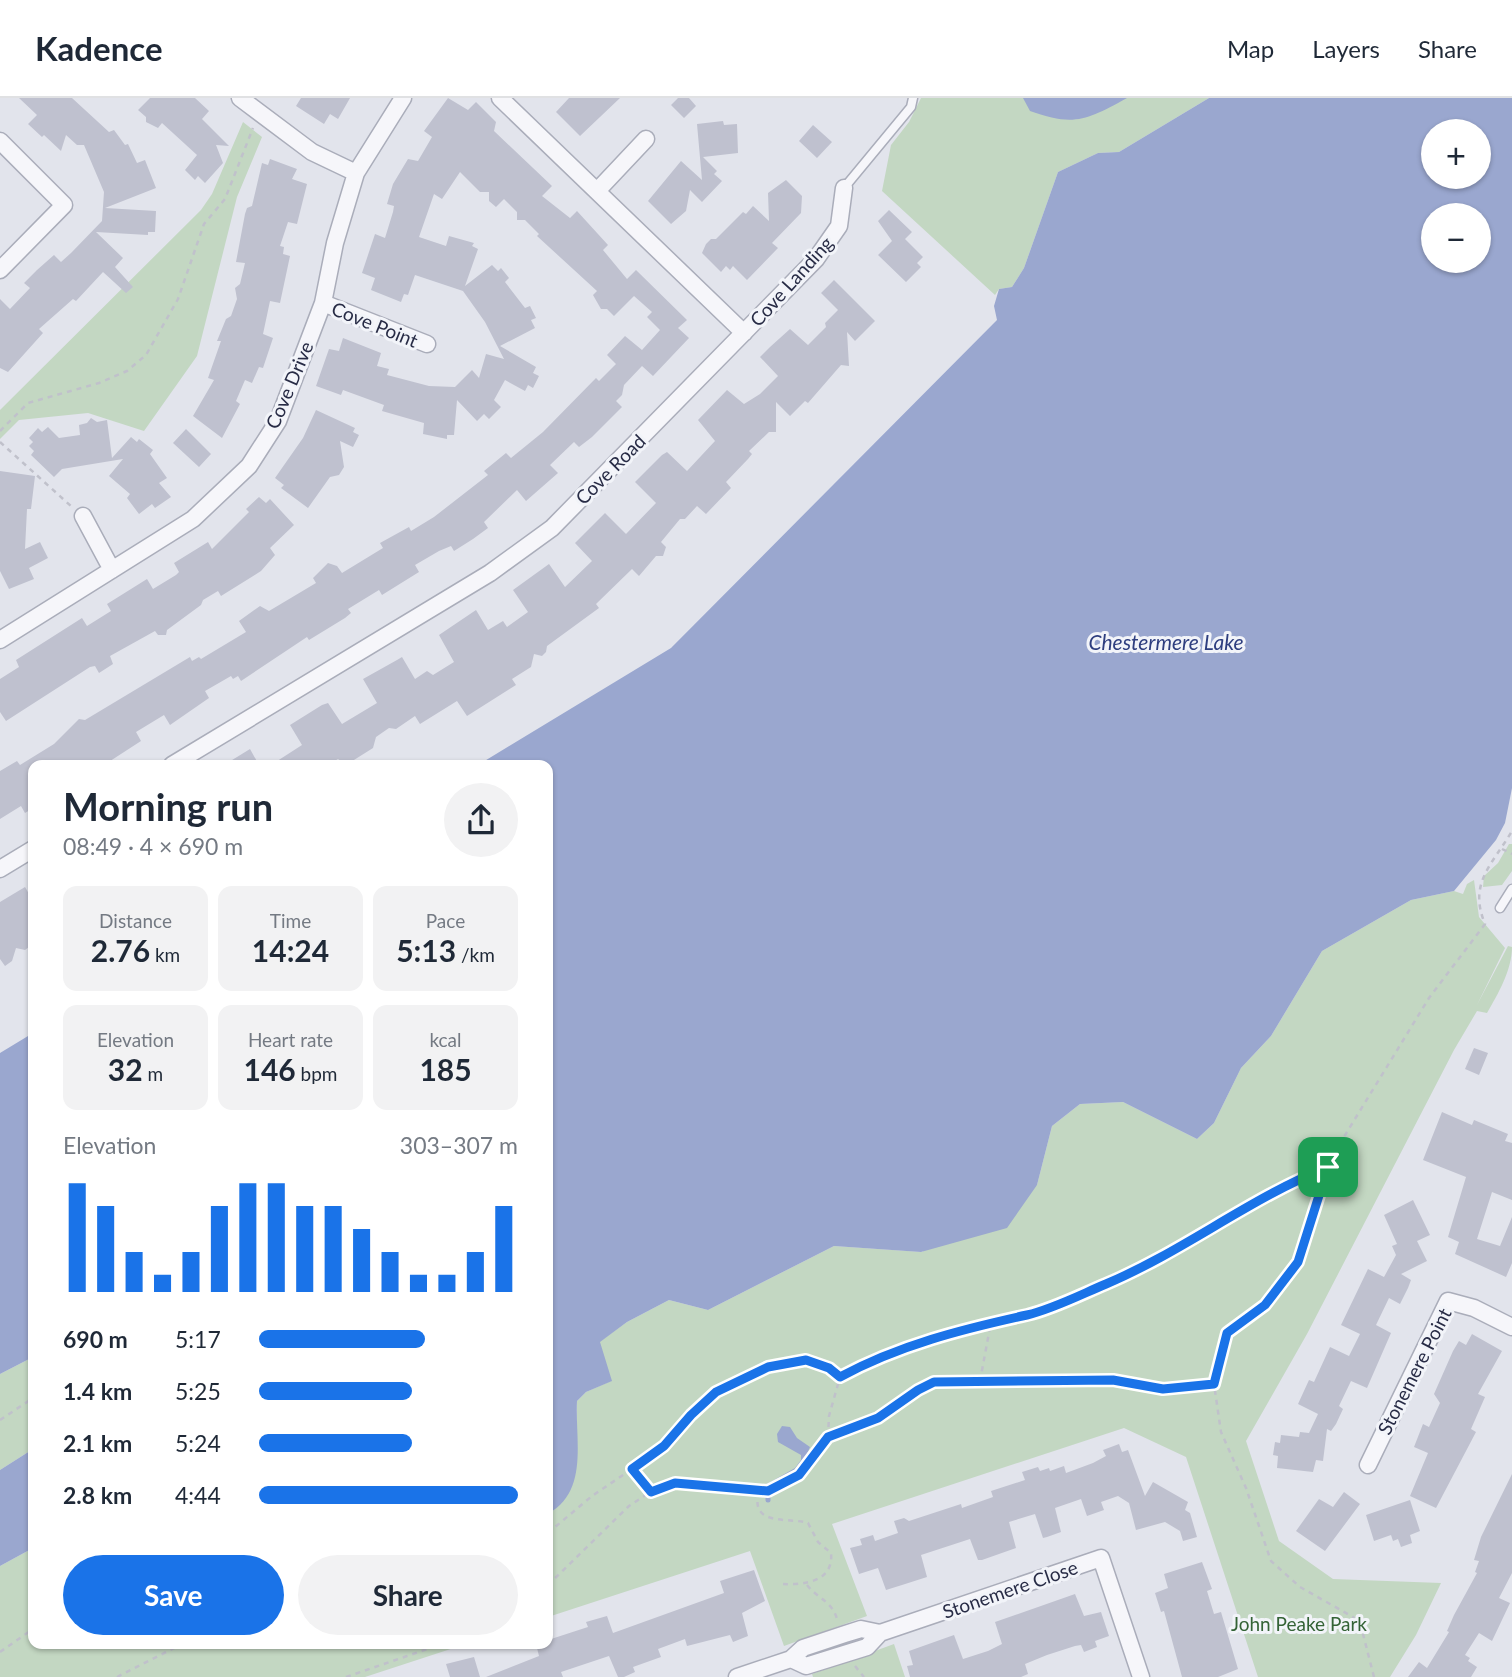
<!DOCTYPE html>
<meta charset="utf-8">
<style>
body{margin:0;font-family:Lato,sans-serif;background:#f2f2f3;color:#1f2937;height:100vh;display:flex;flex-direction:column;font-size:26px;white-space:nowrap}
*{box-sizing:border-box;margin:0}
p{font-size:23px;color:#747a83}
.icon{flex:none;width:38px;height:38px;fill:none;stroke:currentColor;stroke-width:2;stroke-linecap:round;stroke-linejoin:round}
.map{position:relative;flex:1;overflow:hidden}
.details{position:absolute;left:28px;top:662px;width:525px;height:889px;display:flex;flex-direction:column;background:#fff;border-radius:14px;box-shadow:0 2px 5px #0004}
.details>*{flex:none}
.controls{position:absolute;left:1421px;top:21px;display:grid;gap:14px}
.controls a{display:grid;place-items:center;width:70px;height:70px;border-radius:50%;background:#fff;box-shadow:0 2px 5px #0004;font-size:35px}
.pin{position:absolute;display:grid;place-items:center;width:60px;height:60px;color:#fff;margin:-30px;border-radius:14px;box-shadow:0 4px 10px #0006}
.round{display:grid;place-items:center;flex:none;width:74px;height:74px;border-radius:37px;background:#f2f2f3}
.overview{display:flex;align-items:center;justify-content:space-between;height:119px;padding:0 35px}
h1{font-size:38px;font-weight:700;line-height:52px}
.metrics{display:grid;grid-template-columns:repeat(3,1fr);gap:10px;height:119px;padding:7px 35px}
.metrics div{display:grid;align-content:center;border-radius:14px;background:#f2f2f3;text-align:center}
.metrics b{font-size:30px;font-weight:700}
.metrics small{font-size:19px;font-weight:400}
.metrics p{font-size:19px}
.chart{height:196px;padding:14px 35px}
.chart p{display:flex;justify-content:space-between}
.chart svg{width:100%;height:126px;margin-top:7px;stroke:#1a73e8;stroke-width:6}
.primary-button{display:flex;gap:14px;margin-top:auto;padding:14px 35px}
.primary-button a{flex:1;height:80px;border-radius:42px;background:#1a73e8;color:#fff;font-size:28px;font-weight:700;line-height:80px;text-align:center}
.primary-button a+a{background:#f2f2f3;color:#1f2937}
ul{padding:0 35px;list-style:none;font-size:23px}
li{display:grid;grid-template-columns:112px 84px 1fr;align-items:center;height:52px}
li i{height:18px;border-radius:9px;background:#1a73e8}
header{display:flex;align-items:center;gap:42px;box-sizing:border-box;height:98px;padding:0 35px;background:#fff;border-bottom:2px solid #e0e1e3}
header strong{font-size:33px}
nav{display:flex;gap:38px;margin-inline-start:auto;font-size:24px}
.map>svg:first-child{display:block}
.green{fill:#c3d7c2}
.water{fill:#9aa7cf;fill-rule:evenodd}
.lines{fill:none;stroke-linecap:round;stroke-linejoin:round}
.stream{stroke:#9aa7cf;stroke-width:5}
.building{fill:#bfc1cf}
.lane-casing{stroke:#aaadba;stroke-width:11}
.street-casing{stroke:#aaadba;stroke-width:19}
.path{stroke:#c0c1cb;stroke-width:2.5;stroke-dasharray:5 5;stroke-linecap:butt}
.lane{stroke:#f6f6fa;stroke-width:8}
.street{stroke:#f6f6fa;stroke-width:16}
.route-casing{stroke:#fff;stroke-width:14}
.route{stroke:#1a73e8;stroke-width:9}
.labels{text-anchor:middle;dominant-baseline:central;stroke-width:6;stroke-linejoin:round;paint-order:stroke}
.street-label{font-size:19px;fill:#282c46;stroke:#f2f4f9}
.park-label{font-size:19px;fill:#346336;stroke:#f2f4f9}
.water-label{font-size:21px;font-style:italic;fill:#2e3e7f;stroke:#f2f4f9}
</style>
<header>
<strong>Kadence</strong>
<nav><a>Map</a><a>Layers</a><a>Share</a></nav>
</header>
<div class="map">
<svg width="1512" height="1579" viewBox="0 0 1512 1579">
<rect width="100%" height="100%" fill="#e2e4ec"/>
<path class="green" d="M921,0h288l-90,54 -21,1 -40,19 -34,96 -12,19 -13,2 -4,6 -113,-104 9,-46 18,-23z
M243,24l19,15 -25,60 -40,159 -53,75 -56,-18 -69,7 -19,19v-29l201,-200 11,-16z
M1509,746h3v27l-10,14 -19,2 1,-11 14,-13z
M1474,782l5,37 26,31 -28,57 31,-59 4,1c0,23 -14,47 -25,66l-10,-2 -23,39 -147,284 -61,107 33,100 54,38 108,4 -25,52 -26,42h-132l-72,-220 -62,-29 -292,96 35,92 -83,30 -34,-95 -202,66v-103c38,-22 27,-76 29,-113l9,-9 25,-11 -12,-39 28,-20 42,-22 39,10 126,-64 88,6 115,-67 15,-59 28,-22 43,-2 74,37 17,-16 27,-55 30,-32 51,-85 89,-51 43,-9 9,3 4,-10z
M33,1259v92l-33,21v-96z
M33,1450v95h436l-104,34h-365v-111z
M894,1546l11,33h-92l-1,-3z"/>
<path class="water" d="M1023,0h104c-40,22 -53,29 -97,13z
M1209,0h303v690l-7,35 -9,17 -42,51 -43,9 -89,51 -51,85 -30,32 -27,55 -17,16 -74,-37 -43,2 -28,22 -15,59 -30,43 -86,24 -87,-6 -126,64 -39,-10 -42,22 -27,20 12,39 -26,11 -9,9c-2,40 12,90 -29,113v-749h-70l193,-117 326,-328 -3,-14 5,-17 13,-2 12,-19 34,-96 40,-19 21,-1zM1479,33v46h-46v-46zM1479,117v46h-46v-46z
M33,935v324l-33,17v-321z
M782,1328l8,1 7,11 13,9 -3,7 2,4 -25,21 -14,9 -3,-4 28,-16 6,-8v-5l-23,-13 -1,-8z
M33,1351v99l-33,18v-96z"/>
<g class="lines">
<path class="stream" d="M768,1388v14"/>
</g>
<path class="building" d="M19,0h53l37,34 5,-2 11,15 3,-1 9,19 8,-3 11,28 -51,20 51,3 -1,21h-7v3l-52,-3 27,26 -8,9 18,20 -7,6 -23,-21 -27,29 -3,-2 -34,30 4,4 -35,39 -8,-4v-69l10,10 20,-21 -6,-5 13,-13 17,-15 7,7 10,-9 31,-32 2,-29 -20,-47h-7l-11,-10 -5,16 -17,-16 -2,2 -14,-13 9,-9z
M150,0h45l14,13 -7,8 27,27 -13,-1 7,18 -18,20 -7,-7 -3,4 -10,-10 12,-15 -35,-32 -4,5 -12,-6v-5l-8,-7z
M301,0h49l-12,21 -8,-5 -6,10 -28,-18z
M448,0l20,12 8,-8 20,20 -2,9 58,55 -10,10 28,22 7,-7 31,34 -5,5 24,29 9,-9 51,50 -9,8 11,10 -36,38 -11,-10 -18,19 -2,10 -6,6 6,6 -30,30 -13,10 -5,-5 -24,23 8,8 -32,28 -9,-11 -33,32 4,6 -15,11 -19,12 -3,-5 -12,5 -24,14 4,7 -37,23 -3,-5 -31,19 3,4 -6,5 -36,22 -2,-3 -66,44 -3,-5 -5,3 -2,-3 -26,15 4,7 -39,27 -6,-10 -28,17 5,9 -37,24 -31,-3 -40,3v43l-8,5 -4,-7 -21,13v-48l17,-10 3,4 34,-21 25,-25 6,1 105,-63 2,4 7,-4 2,2 45,-27 -7,-11 21,-15 9,5 47,-28 -3,-5 15,-15 9,3 5,7 41,-25 -3,-5 29,-16 2,4 23,-14 54,-42 -4,-4 22,-18 5,5 32,-26 53,-54 3,3 17,-17 -9,-9 18,-19 17,14 18,-20 -13,-13 5,-5 -18,-16 -20,20 -7,-7h-6l-8,-14 4,-4 -60,-55 2,-2 -14,-14h-8v-8l-13,-13 -8,8 -7,-6v-9h-9l-20,-20 -18,27 -8,-5 -15,43 27,9 3,-10 25,7 -2,3 6,3 -13,37 27,-21 6,6 3,-3 8,10 -4,4 20,26 5,-2 6,12 -5,2 4,8 -35,18 36,21 -3,6 6,3 -6,12 -5,-3 -3,6 -20,-11 -11,20 7,7 -12,12 -5,-5 -7,7 -20,-21 -3,35h-7v4l-24,-5 1,-11 -42,-12 2,-6 -41,-15 -2,5 -25,-9 13,-37 10,2 4,-13 38,15 -4,13 12,3 -2,6 42,11 26,1 17,-17 7,8 7,-24 18,5 -19,-37 -22,-31 -48,-16 -7,20 -4,-1 -3,8 -30,-12 4,-12 -13,-5 13,-39 10,4 8,-26 1,-6 -7,-2 6,-20 15,-25 10,2 14,-24 -8,-6z
M569,0h51l-40,38 -24,-24z
M678,0h11l7,8 -12,12 -13,-13z
M723,23l1,4 13,-1 1,29 -35,4 14,14 -3,3 8,7 -20,21 -12,-12 -4,21 -15,13 -23,-23 33,-40 21,19 -5,-56z
M813,27l19,17 -15,16 -18,-17z
M270,61l27,10 -5,10 15,5 -10,40 -9,-2 -8,24 4,1 -1,7 7,2 -10,47 -10,-2 -7,33 10,4 -10,30 -4,-1 -7,16 -7,-3 -9,21 4,3 -18,34 -29,-22 21,-36 -6,-2 13,-37h-4l9,-22 5,-3 6,-17 -2,-11 5,-4 5,-21 -9,-1 9,-48 2,-6 5,-2 10,-43 6,2z
M786,82l16,16 -1,17 -29,30 6,5 -31,32 -14,-14 -3,4 -4,-4 -5,6 -19,-19 4,-9 5,-5h5l27,-27 3,2 7,-8 16,15 -1,-28z
M889,112l23,22 -7,7 18,18 -6,6 4,4 -15,15 -28,-27 14,-14 -14,-20z
M834,182l41,41 -20,20 -8,-9 2,34 -8,-1 -33,38 -3,-2 -15,15 -14,-14v30h-7l-20,19 3,3 -4,5 -22,23 5,6 -25,26 -9,-8 -12,13h-5l-19,23 5,5 -3,9h-7l-17,20 -7,-7 -36,35 3,4 -52,38 -1,6 -4,4 -8,-2 -3,13 -19,12 4,6 -49,31 -10,-15 -37,23 -5,-8 -19,13 -7,-1 -13,9 -3,11 -27,17 -8,-6 -10,6h-57l31,-20 -12,-20 32,-20 6,-2 14,21 35,-21 -14,-24 34,-19 5,-3 13,22 12,-8 6,4 21,-13 -15,-27 37,-25 12,20 15,-9 4,6 21,-15 -15,-22 36,-26 16,23 27,-26 -17,-18 30,-30 21,21 30,-31 -21,-21 27,-27 5,-3 20,19 28,-30 -17,-21 29,-30 17,14 16,-10 18,-18 -18,-19 10,-10 20,-18 18,16 18,-18 -1,-4 13,-13 -17,-17z
M316,312l39,18 -2,4 6,3 -6,12 -13,-6 4,26 -5,8 -9,2 -22,31 -27,-20 3,-3 -9,-7 28,-40z
M91,320l6,4 10,-2 5,38 19,-21 6,5 2,-3 14,11 -3,4 17,24 -8,5 12,14 -16,11 -3,-4 -13,10 -12,-16 3,-4 -21,-18 14,-17 -61,10 -8,8 -23,-22 3,-4 -5,-5 4,-4 -4,-4 9,-10 4,4 6,-5 11,11 21,-3 -1,-10 8,-2z
M186,331l25,25 -12,13 -26,-24z
M0,373l35,5 -4,33h-4l-2,40 15,-7 8,16 -19,10 5,11 -25,10 -9,-18z
M259,399l7,6 4,-4 24,26 -24,23 5,7 -14,16 -40,25 -3,-5 -15,9 -2,5 -34,25 -1,5h-8l-3,-4 -45,25 3,8 -14,9 -4,-7 -5,1 -84,54 -6,-9v-33l19,-12 -3,-7 66,-42 5,8 24,-15 -4,-7 40,-25 6,10 23,-14 3,-3 -5,-9 34,-21 4,7 37,-37 -3,-3z
M250,651l9,16h-35z
M25,789l8,14v43l-8,6 -9,-2 -4,13 -7,5 -5,-7v-57z
M1474,950l14,5 -9,22 -14,-6z
M1442,1014l30,13 2,-5 34,14 -3,7 7,2v57l-20,-8 -15,47 23,7 12,-29v46l-6,14 -51,-23 4,-12 -11,-5 18,-60 -43,-17z
M1413,1102l17,35 -13,6 10,20 -26,13 10,6 -3,8 -8,16 -11,-6 -13,27 15,8 -24,55 -16,-7 -12,25 4,3 -7,15 -5,7 -4,-2 -4,32 -7,-1 -3,12 -36,-4 1,-12 -5,-1 2,-13 5,1 1,-8 18,2 1,-5 9,1 9,-19 -20,-10 11,-24 5,2 16,-35 19,9 11,-22 -19,-9 27,-56 16,8 12,-22 -4,-9 5,-2 -13,-29z
M1472,1236l30,17 -24,43 7,3 -14,32 5,3 -40,76 -26,-12 18,-43 -14,-6 9,-23 6,3 11,-24 -6,-9 19,-43 6,-10 7,4z
M1119,1346l3,8 6,-2 17,46 8,-14 35,20 -3,8 5,3 7,24 -14,4 -3,-10 -15,-9 -29,8 -7,-27 -11,-7 -17,6 3,8 -17,6 -6,-17 -26,9 6,24 -14,5 -4,1 -8,-24 -26,8 7,26 -34,12h-4l-8,-21 -49,16 6,22 -25,8 -16,5 -8,-22 -19,6 -9,-26 12,-3 -2,-6 13,-4 2,6 23,-8 -4,-12 10,-3 5,3 52,-17 1,4 31,-11 -2,-6 34,-11 -3,-8 16,-5 2,4 9,-3 1,3 14,-5 2,7 27,-10 13,-7 -3,-6z
M1512,1376v99l-13,25 11,5 -18,38 -13,-8 -14,22 5,3 -2,3 9,6 -6,10h-63l11,-15 8,6 22,-36 -2,-1 7,-16 23,-42 -2,-1 4,-11 -5,-1 7,-23z
M1344,1394l16,12 -35,47 -29,-20 23,-32 14,8z
M1410,1402l10,31 -10,4 2,8 -11,4 -3,-8 -5,2 -2,-6 -17,6 -8,-26z
M1202,1464l10,27 -5,2 7,23 7,-2 17,57 -20,8h-36l-18,-66 -3,1 -6,-19 13,-5 -4,-14z
M754,1472l11,31 -23,12 6,23 -15,6 -3,-7 -43,11 -2,-7 -27,10 3,8 -28,10 2,5 -11,5h-6l-9,-21 -48,16 2,5h-77l53,-21 -3,-12 12,-1v-3l40,-13 -2,-5 21,-6 6,17 111,-40 -4,-12z
M1075,1496l9,22 17,-4 8,24 -14,5 2,6 -13,5 -3,-7 -6,1 -28,9 -22,9 3,10 -7,3h-111l-3,-11 6,-1 -4,-14 45,-16 9,24 25,-8 14,-7 -7,-22z
M474,1559l6,20h-30l-4,-13z"/>
<g class="lines">
<defs>
<path id="lane" d="M844,90l67,-81 2,-9
M1500,810l12,-19"/>
<path id="street" d="M240,0l72,54 44,21
M500,0l244,235
M0,43l64,64 -64,65
M597,93l49,-52
M323,205l104,41
M83,418l29,54
M0,542l193,-121 56,-53 29,-45 45,-118 12,-60 21,-70 47,-75
M172,667l318,-192 62,-45 264,-269 23,-33 5,-38
M0,771l33,-20
M1368,1367l80,-164 26,7 38,19
M791,1561l15,7 61,-19 13,-14 221,-75 40,119
M737,1579l54,-18 12,-11 42,-14 16,-5 19,4"/>
</defs>
<use href="#lane" class="lane-casing"/>
<use href="#street" class="street-casing"/>
<path class="path" d="M0,333l28,-28 71,-20 28,-12 19,-16 32,-56 26,-75 21,-25 28,-71
M0,344l72,65
M1502,751l10,5
M980,1283l11,-59
M0,1322l33,-22
M828,1339l1,-21 11,-39c58,-32 122,-49 186,-62 27,-5 55,-21 80,-31 77,-32 143,-86 221,-117
M651,1393l-19,-22 32,-23 27,-31 25,-23 52,-25 38,-7 23,8 11,9
M759,1394c-10,35 31,25 49,31l10,19 13,11c3,30 -29,32 -50,31
M548,1435l44,-37 40,-27
M548,1487l81,-79 26,-17 20,-5 93,7 31,-16 29,-38 50,-19 40,-29 17,-7 19,-3 46,4 113,-3 50,9 51,-5
M807,1487c11,14 25,16 30,34
M0,1554l33,-23
M855,1568l9,11
M117,1579l67,-34
M346,1579l99,-34
M1374,1579l-11,-43 -10,-17 -53,-30 -29,-26 -25,-73 -25,-56 -7,-48 13,-51 39,-28 32,-43 23,-79 18,-38 90,-147 56,-74c-17,-41 7,-59 27,-93"/>
<use href="#lane" class="lane"/>
<use href="#street" class="street"/>
</g>
<g class="lines">
<defs>
<path id="route" d="M1328,1069l-30,95 -33,43 -38,28 -13,51 -51,5 -50,-9 -179,2 -16,8 -40,28 -50,19 -29,38 -31,16 -93,-8 -24,9 -19,-23 32,-23 27,-31 25,-23 52,-25 38,-7 23,8 11,9c59,-32 123,-48 187,-62 26,-6 55,-21 79,-31 78,-33 144,-86 222,-117z"/>
</defs>
<use href="#route" class="route-casing"/>
<use href="#route" class="route"/>
</g>
<g class="labels">
<g class="street-label">
<text transform="translate(791 183) rotate(-48)">Cove Landing</text>
<text transform="translate(375 226) rotate(22)">Cove Point</text>
<text transform="translate(289 287) rotate(-67)">Cove Drive</text>
<text transform="translate(610 371) rotate(-45)">Cove Road</text>
<text transform="translate(1414 1273) rotate(-63)">Stonemere Point</text>
<text transform="translate(1010 1491) rotate(-19)">Stonemere Close</text>
</g>
<g class="park-label">
<text x="1299" y="1525">John Peake Park</text>
</g>
<g class="water-label">
<text x="1166" y="543">Chestermere Lake</text>
</g>
</g>
</svg>
<div class="controls">
<a>+</a>
<a>−</a>
</div>
<div class="pin" style="left:1328px;top:1069px;background:#1e9e55"><svg class="icon" aria-label="arrive" viewBox="0 0 24 24"><path d="M6 21V4h12l-3 4 3 4H6"/></svg></div>
<section class="details">
<div class="overview"><div><h1>Morning run</h1><p>08:49 · 4 × 690 m</p></div><a class="round"><svg class="icon" aria-label="share" viewBox="0 0 24 24"><path d="M12 15V3M7 8l5-5 5 5M5 13v7h14v-7"/></svg></a></div>
<div class="metrics">
<div><p>Distance</p><b>2.76<small> km</small></b></div>
<div><p>Time</p><b>14:24</b></div>
<div><p>Pace</p><b>5:13<small> /km</small></b></div>
</div>
<div class="metrics">
<div><p>Elevation</p><b>32<small> m</small></b></div>
<div><p>Heart rate</p><b>146<small> bpm</small></b></div>
<div><p>kcal</p><b>185</b></div>
</div>
<div class="chart"><p><span>Elevation</span>303–307 m</p>
<svg viewBox="0 0 160 44" preserveAspectRatio="none"><path d="M5 44V6M15 44V14M25 44V30M35 44V38M45 44V30M55 44V14M65 44V6M75 44V6M85 44V14M95 44V14M105 44V22M115 44V30M125 44V38M135 44V38M145 44V30M155 44V14"/></svg>
</div>
<ul>
<li><b>690 m</b>5:17<i style="width:64%"></i></li>
<li><b>1.4 km</b>5:25<i style="width:59%"></i></li>
<li><b>2.1 km</b>5:24<i style="width:59%"></i></li>
<li><b>2.8 km</b>4:44<i style="width:100%"></i></li>
</ul>
<div class="primary-button"><a>Save</a><a>Share</a></div>
</section>
</div>
